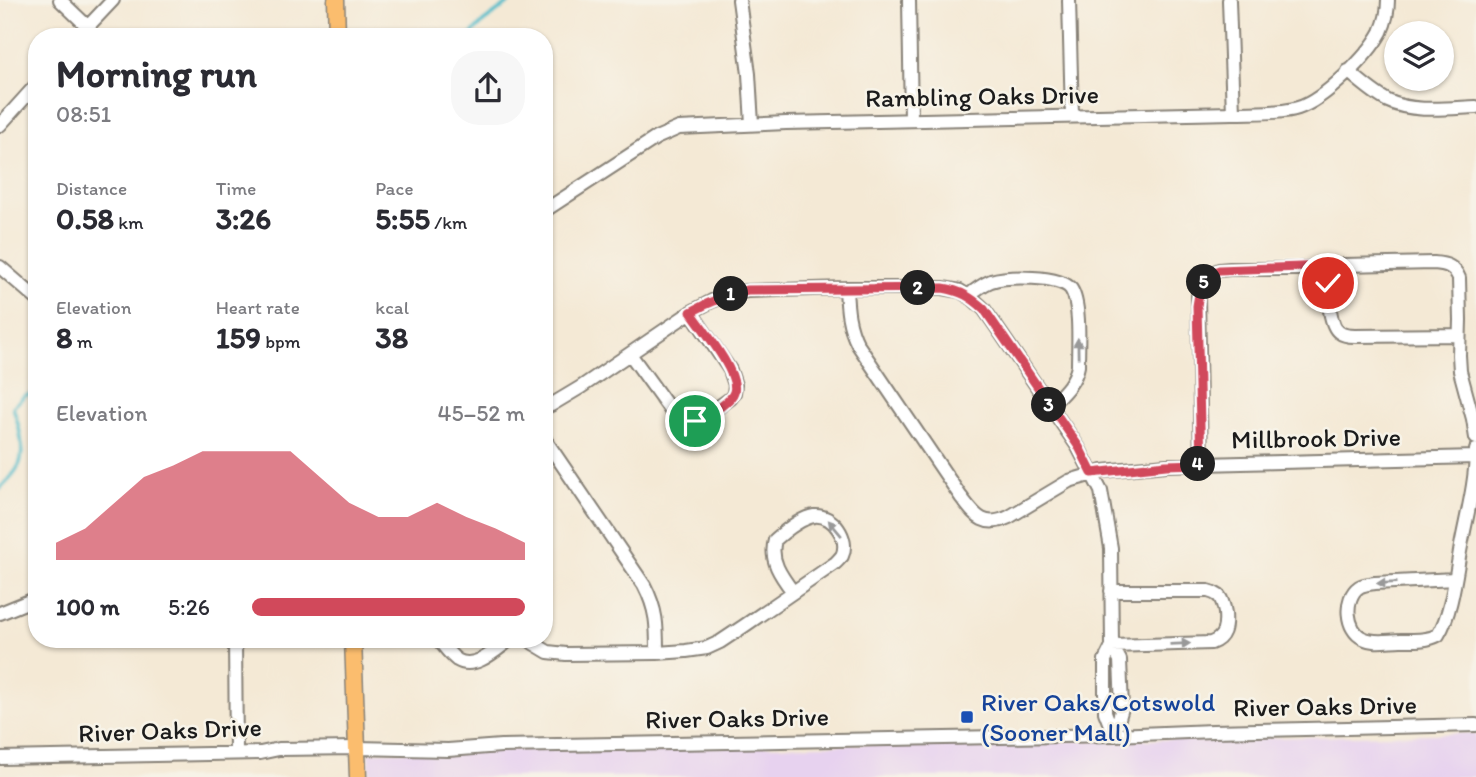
<!DOCTYPE html>
<meta charset="utf-8">
<style>
body{margin:0;font-family:Itim,sans-serif;background:#f7f7f7;color:#2b2b33;height:100vh;display:flex;flex-direction:column;font-size:26px;white-space:nowrap}
*{box-sizing:border-box;margin:0}
p{font-size:23px;color:#7c7c81}
.icon{flex:none;width:38px;height:38px;fill:none;stroke:currentColor;stroke-width:2;stroke-linecap:round;stroke-linejoin:round}
.map{position:relative;flex:1;overflow:hidden}
.drawer{position:absolute;left:28px;top:28px;width:525px;height:620px;display:flex;flex-direction:column;background:#fff;border-radius:28px;box-shadow:0 2px 5px #0004}
.drawer>*{flex:none}
.buttons{position:absolute;left:1384px;top:21px;display:grid;gap:14px}
.buttons a{display:grid;place-items:center;width:70px;height:70px;border-radius:50%;background:#fff;box-shadow:0 2px 5px #0004;font-size:35px}
.pin{position:absolute;display:grid;place-items:center;width:60px;height:60px;color:#fff;margin:-30px;border:4px solid #fff;border-radius:50%;box-shadow:0 2px 7px #0007}
.km{position:absolute;width:35px;height:35px;margin:-18px;border-radius:50%;background:#222;color:#fff;font-size:19px;line-height:35px;text-align:center}
.round{display:grid;place-items:center;flex:none;width:74px;height:74px;border-radius:28px;background:#f7f7f7}
.overview{display:flex;align-items:center;justify-content:space-between;height:119px;padding:0 28px}
h1{font-size:38px;font-weight:700;line-height:52px}
.figures{display:grid;grid-template-columns:repeat(3,1fr);gap:10px;height:119px;padding:7px 28px}
.figures div{display:grid;align-content:center}
.figures b{font-size:30px;font-weight:700}
.figures small{font-size:19px;font-weight:400}
.figures p{font-size:19px}
.chart{height:196px;padding:14px 28px}
.chart p{display:flex;justify-content:space-between}
.chart svg{width:100%;height:126px;margin-top:7px;fill:#d1495b;opacity:.7}
ul{padding:0 28px;list-style:none;font-size:23px}
li{display:grid;grid-template-columns:112px 84px 1fr;align-items:center;height:52px}
li i{height:18px;border-radius:9px;background:#d1495b}
.map>svg:first-child{display:block}
.built{fill:#e7d2ef}
.lines{fill:none;stroke-linecap:round;stroke-linejoin:round}
.stream{stroke:#51bdcb;stroke-width:3.5}
.minor-casing{stroke:#888278;stroke-width:16}
.major-casing{stroke:#888278;stroke-width:19}
.minor{stroke:#fff;stroke-width:12}
.major{stroke:#fbbd6e;stroke-width:16}
.oneway{fill:#999}
.route-casing{stroke:#fff;stroke-width:14}
.route{stroke:#d1495b;stroke-width:9}
.transit-dot{fill:#1a4fb4;stroke:#f7f3e8;stroke-width:2.5}
.labels{text-anchor:middle;dominant-baseline:central;stroke-width:5;stroke-linejoin:round;paint-order:stroke}
.street-label{font-size:26px;fill:#1c1c1c;stroke:#f7f3e8}
.transit-label{font-size:26px;fill:#164399;stroke:#f7f3e8;text-anchor:start}
</style>
<div class="map">
<svg width="1476" height="777" viewBox="0 0 1476 777">
<rect width="100%" height="100%" fill="#f7f3e8"/>
<filter id="ink" filterUnits="userSpaceOnUse"><feTurbulence type="fractalNoise" baseFrequency=".0143" numOctaves="2"/><feDisplacementMap in="SourceGraphic" scale="14" xChannelSelector="R" yChannelSelector="G"/><feConvolveMatrix kernelMatrix="1 2 1 2 8 2 1 2 1" color-interpolation-filters="sRGB"/></filter>
<filter id="wash" filterUnits="userSpaceOnUse"><feTurbulence type="fractalNoise" baseFrequency=".00686" numOctaves="4" result="noise"/><feDisplacementMap in="SourceGraphic" scale="28" xChannelSelector="R" yChannelSelector="G"/><feGaussianBlur stdDeviation="1.57" result="paint"/><feColorMatrix in="noise" values="0 0 0 0 0 0 0 0 0 0 0 0 0 0 0 0 0 1.4 0 .05"/><feComposite in="paint" operator="in"/></filter>
<g filter="url(#wash)">
<rect width="100%" height="100%" fill="#f4e9d5"/>
<path class="built" d="M1476,733v44h-1106l-1,-25 898,-14z"/>
<g class="lines">
<path class="stream" d="M469,37l14,-15 30,-22
M0,488c6,-6 14,-13 18,-21 9,-15 0,-44 -5,-60l11,-11 13,-4"/>
</g>
</g>
<g filter="url(#ink)">
<g class="lines">
<defs>
<path id="minor" d="M60,0l27,26
M739,0l10,74 3,50
M909,0l2,120
M1069,0l3,116
M1229,0l4,113
M78,37l35,-37
M1348,71c13,11 25,22 40,30 24,12 62,7 88,6
M0,125l37,-41
M544,211l112,-73 23,-10 107,-5 447,-10c20,-1 46,1 65,-5 26,-8 70,-52 83,-76 5,-11 7,-21 7,-32
M1326,266c2,15 1,58 13,66 5,4 11,4 16,4l104,-1
M0,267l37,32
M846,288c1,21 2,38 12,57l103,152c14,18 22,32 48,20l60,-36 34,-10 63,-6 310,-8
M968,296c7,-6 14,-11 23,-15 16,-5 69,-6 80,8 10,15 7,58 7,77 -3,17 -16,28 -28,40
M630,354l44,61 14,6 14,-2 29,-21 3,-5 1,-8 -5,-15 -39,-58
M544,408l7,-3 30,-18 110,-75 21,-11 18,-7 17,-3 99,-3h97l17,3 13,8 11,10 18,26 76,112 23,44 10,57 1,98 -7,14v52l9,23
M544,438l100,147c13,25 13,41 13,68
M1201,464l-3,-168 2,-8 10,-14 9,-4 11,-1h67l47,-4 90,-2c12,1 20,3 25,15l1,42 -1,35 1,16 13,48 3,19
M1455,579l-80,4c-6,1 -11,1 -16,4 -16,11 -13,44 4,51 11,6 26,2 38,2 12,0 26,1 37,-5 14,-22 18,-63 23,-89 6,-32 15,-64 15,-96
M1111,591h97c5,1 7,2 11,5 4,5 5,11 6,17 1,14 0,25 -14,30l-99,3
M0,613l37,-15
M235,639l1,114
M438,639c6,7 12,16 19,21 18,11 40,-11 54,-21
M531,639l2,4 15,9 18,2 91,-1 29,-2 21,-3 13,-6 24,-16 90,-62c2,-1 6,-6 8,-8 8,-17 -9,-42 -28,-40 -13,2 -29,15 -39,24 -6,20 6,36 18,52
M1112,646l8,14 2,48 -8,27
M0,758l260,-5 19,-4 78,-1 91,2 53,-4 613,-11 99,-4 263,-6"/>
<path id="major" d="M336,0l1,37
M353,639l5,138"/>
</defs>
<use href="#minor" class="minor-casing"/>
<use href="#major" class="major-casing"/>
<use href="#minor" class="minor"/>
<use href="#major" class="major"/>
</g>
<defs><path id="oneway-solid" d="M-6-.8H1V-3.2L6.5 0L1 3.2V.8H-6Z" transform="scale(1.75)"/></defs>
<g class="oneway">
<use href="#oneway-solid" transform="translate(1078 348) rotate(-91)"/>
<use href="#oneway-solid" transform="translate(835 528) rotate(-130)"/>
<use href="#oneway-solid" transform="translate(1387 583) rotate(178)"/>
<use href="#oneway-solid" transform="translate(1180 644) rotate(-2)"/>
</g>
</g>
<g class="lines" filter="url(#ink)">
<defs>
<path id="route" d="M695,421c9,-2 16,-8 24,-13 5,-4 13,-9 15,-16 6,-18 -32,-64 -43,-80 18,-10 35,-17 56,-22l196,-2c18,3 28,9 41,21l95,138 13,26 74,-8 35,-1 -4,-158 3,-18 10,-14 9,-4 107,-4 2,17"/>
</defs>
<use href="#route" class="route-casing"/>
<use href="#route" class="route"/>
</g>
<rect class="transit-dot" x="960" y="710" width="14" height="14" rx="3.5"/>
<g class="labels">
<g class="street-label">
<text transform="translate(982 96) rotate(-1)">Rambling Oaks Drive</text>
<text transform="translate(1316 438) rotate(-1)">Millbrook Drive</text>
<text transform="translate(1325 706) rotate(-1)">River Oaks Drive</text>
<text transform="translate(737 718) rotate(-1)">River Oaks Drive</text>
<text transform="translate(170 730) rotate(-2)">River Oaks Drive</text>
</g>
<g class="transit-label">
<text x="981" y="702">River Oaks/Cotswold<tspan x="981" dy="30">(Sooner Mall)</tspan></text>
</g>
</g>
</svg>
<div class="buttons">
<a><svg class="icon" aria-label="layers" viewBox="0 0 24 24"><path d="M12 4l9 5-9 5-9-5zM3 14l9 5 9-5"/></svg></a>
</div>
<div class="pin" style="left:695px;top:421px;background:#1e9e55"><svg class="icon" aria-label="arrive" viewBox="0 0 24 24"><path d="M6 21V4h12l-3 4 3 4H6"/></svg></div>
<div class="pin" style="left:1328px;top:283px;background:#d93025"><svg class="icon" aria-label="check" viewBox="0 0 24 24"><path d="M5 12l5 5 9-10"/></svg></div>
<b class="km" style="left:731px;top:294px">1</b>
<b class="km" style="left:918px;top:288px">2</b>
<b class="km" style="left:1049px;top:405px">3</b>
<b class="km" style="left:1198px;top:464px">4</b>
<b class="km" style="left:1204px;top:282px">5</b>
<section class="drawer">
<div class="overview"><div><h1>Morning run</h1><p>08:51</p></div><a class="round"><svg class="icon" aria-label="share" viewBox="0 0 24 24"><path d="M12 15V3M7 8l5-5 5 5M5 13v7h14v-7"/></svg></a></div>
<div class="figures">
<div><p>Distance</p><b>0.58<small> km</small></b></div>
<div><p>Time</p><b>3:26</b></div>
<div><p>Pace</p><b>5:55<small> /km</small></b></div>
</div>
<div class="figures">
<div><p>Elevation</p><b>8<small> m</small></b></div>
<div><p>Heart rate</p><b>159<small> bpm</small></b></div>
<div><p>kcal</p><b>38</b></div>
</div>
<div class="chart"><p><span>Elevation</span>45–52 m</p>
<svg viewBox="0 0 160 44" preserveAspectRatio="none"><path d="M0 44V38L10 33L20 24L30 15L40 11L50 6L60 6L70 6L80 6L90 15L100 24L110 29L120 29L130 24L140 29L150 33L160 38V44z"/></svg>
</div>
<ul>
<li><b>100 m</b>5:26<i style="width:100%"></i></li>
</ul>
</section>
</div>
